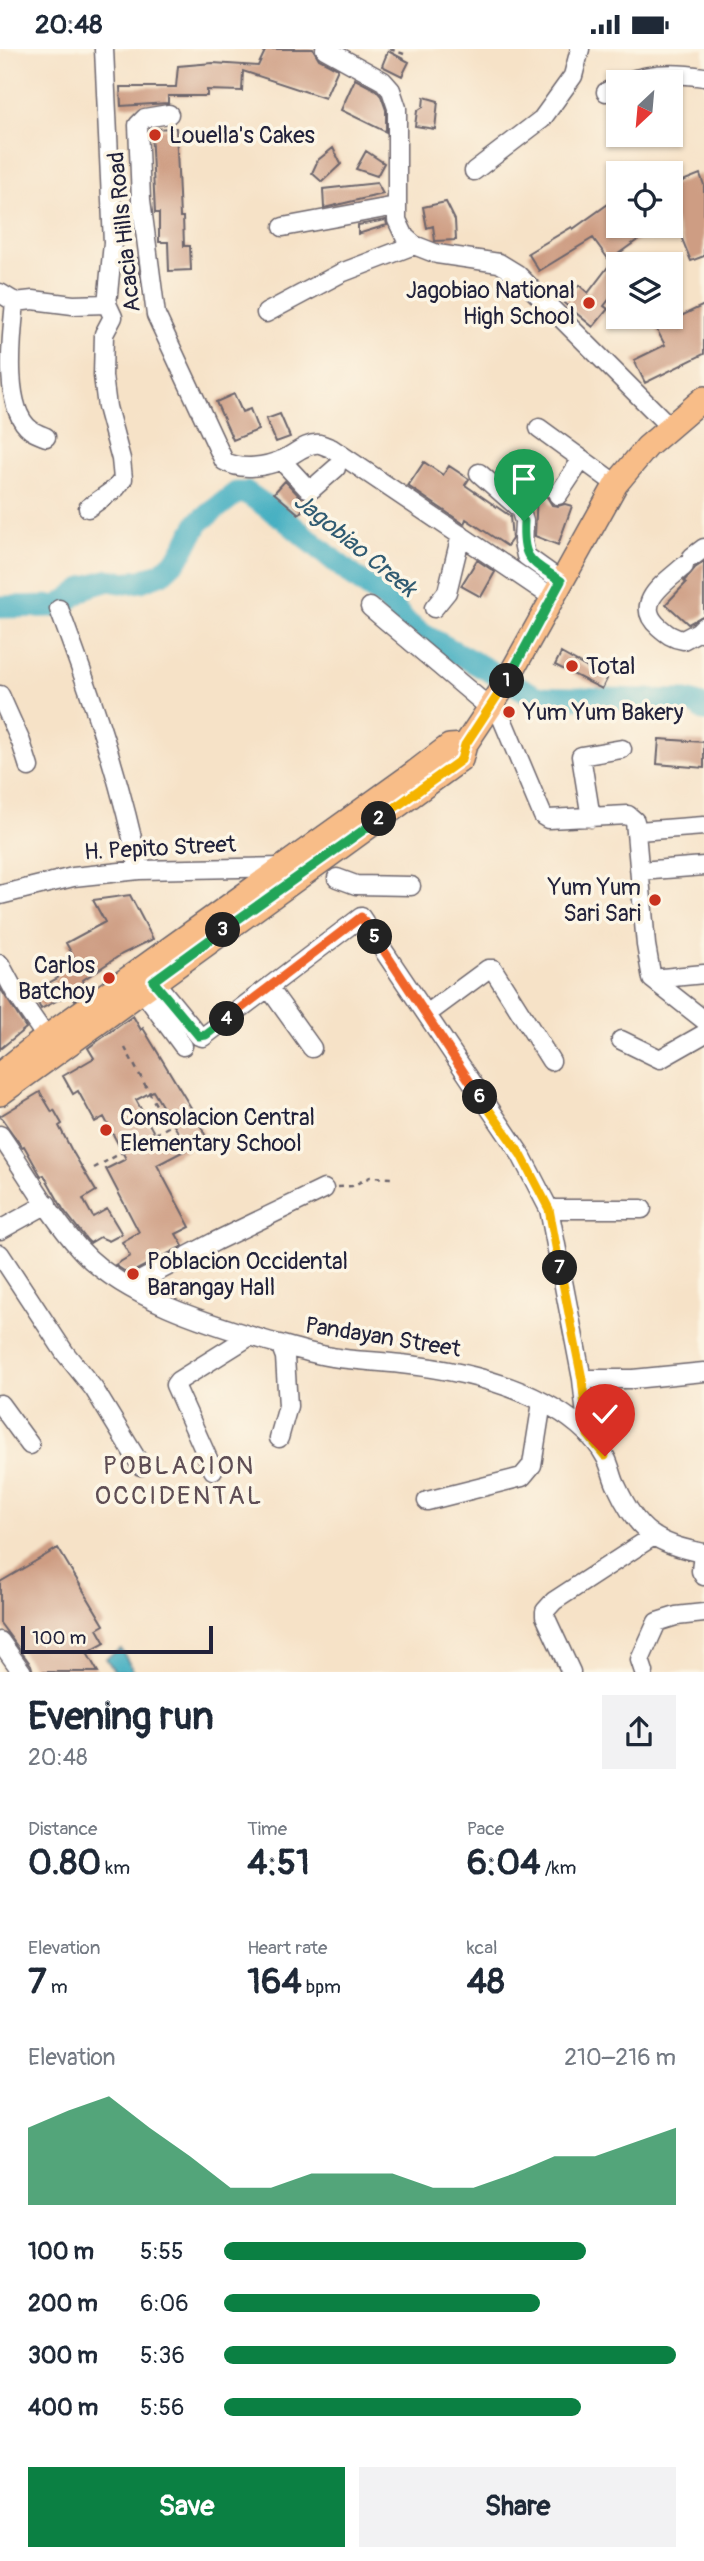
<!DOCTYPE html>
<meta charset="utf-8">
<style>
body{margin:0;font-family:Pangolin,sans-serif;background:#f2f2f3;color:#1f2937;height:100vh;display:flex;flex-direction:column;font-size:26px;white-space:nowrap}
*{box-sizing:border-box;margin:0}
p{font-size:23px;color:#747a83}
.icon{flex:none;width:38px;height:38px;fill:none;stroke:currentColor;stroke-width:2;stroke-linecap:round;stroke-linejoin:round}
.map{position:relative;height:1623px;overflow:hidden}
.side{display:flex;flex-direction:column;background:#fff;flex:1}
.side>*{flex:none}
.needle{width:46px;rotate:206deg}
.fabs{position:absolute;left:606px;top:21px;display:grid;gap:14px}
.fabs a{display:grid;place-items:center;width:77px;height:77px;border-radius:0px;background:#fff;box-shadow:0 2px 5px #0004;font-size:35px}
.scale{position:absolute;left:21px;bottom:18px;width:192px;box-sizing:border-box;padding-left:7px;border:4px solid #22223b;border-top:0;font-size:19px;line-height:24px;white-space:nowrap;color:#22223b;-webkit-text-stroke:5px #fcf5e5;paint-order:stroke}
.pin{position:absolute;display:grid;place-items:center;width:60px;height:60px;color:#fff;margin:-72px -30px;border-radius:50% 50% 50% 0;rotate:-45deg;box-shadow:0 0 7px #0007}
.pin .icon{rotate:45deg}
.km{position:absolute;width:35px;height:35px;margin:-18px;border-radius:50%;background:#222;color:#fff;font-size:19px;line-height:35px;text-align:center}
.round{display:grid;place-items:center;flex:none;width:74px;height:74px;border-radius:0px;background:#f2f2f3}
.head{display:flex;align-items:center;justify-content:space-between;height:119px;padding:0 28px}
h1{font-size:38px;font-weight:700;line-height:52px}
.stats{display:grid;grid-template-columns:repeat(3,1fr);gap:10px;height:119px;padding:7px 28px}
.stats div{display:grid;align-content:center}
.stats b{font-size:35px;font-weight:700}
.stats small{font-size:19px;font-weight:400}
.stats p{font-size:19px}
.chart{height:196px;padding:14px 28px}
.chart p{display:flex;justify-content:space-between}
.chart svg{width:100%;height:126px;margin-top:7px;fill:#0b8043;opacity:.7}
.primary-button{display:flex;gap:14px;margin-top:auto;padding:14px 28px}
.primary-button a{flex:1;height:80px;border-radius:0px;background:#0b8043;color:#fff;font-size:28px;font-weight:700;line-height:80px;text-align:center}
.primary-button a+a{background:#f2f2f3;color:#1f2937}
ul{padding:0 28px;list-style:none;font-size:23px}
li{display:grid;grid-template-columns:112px 84px 1fr;align-items:center;height:52px}
li i{height:18px;border-radius:9px;background:#0b8043}
.status{display:flex;justify-content:space-between;align-items:center;height:49px;padding:0 35px;background:#fff;direction:ltr}
.status svg{height:19px;fill:currentColor}
.map>svg:first-child{display:block}
.water{fill:#42aec1;stroke:#32687e;stroke-width:2}
.lines{fill:none;stroke-linecap:round;stroke-linejoin:round}
.river{stroke:#42aec1;stroke-width:23}
.building{fill:#ce9d83;fill-rule:evenodd}
.minor-casing{stroke:#6c656c;stroke-width:21}
.major-casing{stroke:#6c656c;stroke-width:26}
.path{stroke:#6c656c;stroke-width:2.5;stroke-dasharray:5 5;stroke-linecap:butt}
.minor{stroke:#fff;stroke-width:18}
.major{stroke:#f8bd88;stroke-width:23}
.split-1-casing{stroke:#fff;stroke-width:14}
.split-2-casing{stroke:#fff;stroke-width:14}
.split-3-casing{stroke:#fff;stroke-width:14}
.split-4-casing{stroke:#fff;stroke-width:14}
.split-5-casing{stroke:#fff;stroke-width:14}
.split-6-casing{stroke:#fff;stroke-width:14}
.split-7-casing{stroke:#fff;stroke-width:14}
.split-8-casing{stroke:#fff;stroke-width:14}
.split-1{stroke:#22a559;stroke-width:9}
.split-2{stroke:#f5b400;stroke-width:9}
.split-3{stroke:#22a559;stroke-width:9}
.split-4{stroke:#22a559;stroke-width:9}
.split-5{stroke:#f0652b;stroke-width:9}
.split-6{stroke:#f0652b;stroke-width:9}
.split-7{stroke:#f5b400;stroke-width:9}
.split-8{stroke:#f5b400;stroke-width:9}
.poi-dot{fill:#c8321e;stroke:#fcf5e5;stroke-width:2.5}
.labels{text-anchor:middle;dominant-baseline:central;stroke-width:7;stroke-linejoin:round;paint-order:stroke}
.poi-label{font-size:23px;fill:#22223b;stroke:#fcf5e5;text-anchor:start}
.street-label{font-size:23px;fill:#22223b;stroke:#fcf5e5}
.water-label{font-size:24px;font-style:italic;fill:#2f5a71;stroke:#fcf5e5}
.quarter-label{font-size:26px;letter-spacing:2px;fill:#5e4d54;stroke:#fcf5e5}
</style>
<div class="status"><b>20:48</b><svg viewBox="0 0 49 12"><path d="M0 12V9h3v3zM5 12V6h3v6zM10 12V3h3v9zM15 12V0h3v12zM26 1h20v11H26zM47 4h2v5h-2z"/></svg></div>
<div class="map">
<svg width="704" height="1623" viewBox="0 0 704 1623">
<rect width="100%" height="100%" fill="#fcf5e5"/>
<filter id="ink" filterUnits="userSpaceOnUse"><feTurbulence type="fractalNoise" baseFrequency=".0143" numOctaves="2"/><feDisplacementMap in="SourceGraphic" scale="14" xChannelSelector="R" yChannelSelector="G"/><feConvolveMatrix kernelMatrix="1 2 1 2 8 2 1 2 1" color-interpolation-filters="sRGB"/></filter>
<filter id="wash" filterUnits="userSpaceOnUse"><feTurbulence type="fractalNoise" baseFrequency=".00686" numOctaves="4" result="noise"/><feDisplacementMap in="SourceGraphic" scale="28" xChannelSelector="R" yChannelSelector="G"/><feGaussianBlur stdDeviation="1.57" result="paint"/><feColorMatrix in="noise" values="0 0 0 0 0 0 0 0 0 0 0 0 0 0 0 0 0 1.4 0 .05"/><feComposite in="paint" operator="in"/></filter>
<g filter="url(#wash)">
<rect width="100%" height="100%" fill="#f6e2c7"/>
<path class="water" d="M121,1600l13,23h-19l-9,-14z"/>
<g class="lines">
<path class="river" d="M0,558l59,-1 27,-19 23,-7 16,3 16,-2 21,-8 16,-15 21,-36 37,-29h11l36,25 65,54 37,27 23,25 14,10 115,63 150,4 12,4 5,5"/>
</g>
<g id="blocks">
<path class="building" d="M266,0h47l6,10 19,10 -13,29 -82,-27 -1,20 -35,-1v6h-39v7l-47,3 -1,-19h56l2,-21 35,-3 45,3z
M388,2l21,11 -7,14 -20,-10z
M355,30l21,11 5,6 5,14v22l-45,-22z
M424,48l14,4 -3,28 -20,-3 2,-15 6,-4z
M176,79l4,89h3l1,29h6l1,24 -22,1 -1,-29h-9v-29h-4l-4,-84z
M333,99l8,16 -19,18 -10,-9 6,-13z
M366,102l18,12 -7,13 -21,-7z
M700,125l4,11v71l-13,5 -21,-52v-23z
M377,134l6,11 -59,14 -1,-19z
M618,148v29h18l7,10 -25,18v34l-14,18 4,3 -15,18 -29,-24 15,-18 9,8 29,-38 -8,5 -16,-22 -54,33 -11,-18 44,-26 1,2z
M446,153l9,18 1,20 -21,1 -2,-15 -6,2 -4,-21z
M386,171l1,5 -29,9v-9z
M125,209h12l3,24h-15z
M670,252l9,16 25,-12v49l-59,29 -11,-23 31,-15 -15,-28h20z
M234,345l8,18 8,-3 8,21 -25,10 -17,-38z
M280,365l10,23 -14,5 -10,-23z
M424,413l19,13 6,-9 20,13 -4,6 45,31 2,23 -5,7 -41,-27 -2,5 -56,-38z
M285,432l14,15 12,4 -12,14 -25,-21z
M537,444l10,4 5,8 6,1 7,-2 7,2 -14,39 -23,-9z
M477,511l18,12 -14,25 -20,-11z
M704,513v53l-16,9 -22,-20 20,-21 -2,-2 11,-13z
M561,604l46,26 -5,10 -47,-24z
M659,690l45,3v26l-47,-4z
M130,846l23,44 -31,15 -39,26 3,11 -11,9 -4,-7 -30,16 -9,-17 26,-14 -2,-3 21,-12 -11,-20 39,-21 -12,-22z
M0,939l26,40 -26,21z
M133,967l8,14 2,-2 53,88 11,23 -50,26 33,62 -14,7 7,12 -54,28 -14,-9 15,-9 -8,-14 17,-10 -33,-63 20,-10 -22,-42 -9,5 -17,-31 -5,3 -10,-18 31,-18 -6,-10zM153,1042l25,41 -19,10 -23,-42z
M40,1043l12,20 2,-2 8,14 -3,2 12,23 25,42 -13,8 10,18 14,-8 15,25 -13,7 -9,-4 -10,6 -3,-3 -24,-31 -19,-34 -3,1 -17,-30 -2,1 -22,-31z
M58,1499l46,77 -7,4 8,14 -18,10 11,19h-65l-2,-7 -31,-42v-41z"/>
</g>
</g>
<g filter="url(#ink)">
<use href="#blocks" fill-opacity="0" stroke="#6c656c" stroke-width="2"/>
<g class="lines">
<defs>
<path id="minor" d="M325,0l58,32 8,9 6,18v112l8,17 9,8 23,9 62,9 18,11 153,153
M627,33c24,-10 52,-9 77,-5
M606,43l12,-6
M169,65l-24,4 -7,7 3,75 15,115 68,146c17,10 42,6 60,-2 11,-5 23,-17 36,-15 1,0 10,4 11,4l221,149
M474,122l68,-52 31,-43 7,-27
M283,178l113,-21
M0,244l15,9 18,-2 40,5 34,-1
M15,253c-3,31 -13,107 16,128 4,3 10,5 15,7
M266,264l75,-40 73,-28
M539,379l77,56
M281,411l26,28 5,1 24,-21
M479,424l41,36 4,12 -1,21 3,14 35,25
M558,446l24,-36
M88,459l28,-20 7,-9 -2,-20 -14,-52 -4,-31 1,-42 9,-17 -6,-13 6,-61 -9,-194
M692,508l12,-9
M684,517c-19,17 -52,37 -25,61 8,7 13,11 24,13l15,-8 6,-6
M370,558l121,102
M434,559l13,-16 14,-57
M59,560c32,86 62,171 80,261
M0,646l21,47 8,25
M495,653l48,114 5,3 80,-4 7,6 11,124 6,34 52,41
M591,769l-10,-62 41,-7
M638,782l66,-5
M640,822l64,-5
M337,829l19,7 55,1
M0,846l73,-18 66,-7 144,-3
M0,915l15,28 38,55
M652,930l52,-5
M154,932l45,55 4,1 158,-120 160,238 28,54 33,170 6,56
M269,939l43,60
M141,940l42,57
M427,965l61,-45h5l58,92
M621,991l39,19 44,-25
M0,1086c26,37 49,79 79,113 43,49 130,76 192,94 20,5 41,12 61,15 23,4 46,4 69,7 47,5 100,16 142,38 23,12 51,32 63,56 5,9 6,20 11,29 20,44 40,58 87,66
M549,1160h93
M0,1181l47,-26
M0,1205l65,99 29,36 47,77
M130,1237l86,-45 108,-52
M582,1330h51l71,-7
M0,1355l30,41
M279,1389l9,-32 -3,-49 -5,-13
M213,1421l-38,-85 3,-4 72,-45
M427,1452l95,-24 10,-12 10,-63
M703,1504l-2,18 3,5
M0,1592l22,31
M571,1623l-26,-56v-5l9,-10 98,-64
M644,1623l-4,-12 17,-38 19,-6 28,-3"/>
<path id="major" d="M0,1025l45,-36 370,-266 34,-26 16,-1
M0,1045l461,-334 4,-15 36,-54 115,-207 31,-37 57,-49"/>
</defs>
<use href="#minor" class="minor-casing"/>
<use href="#major" class="major-casing"/>
<path class="path" d="M390,0l14,5
M94,1119l74,-41 -43,-79
M338,1138l14,-1 18,-9 22,1"/>
<use href="#minor" class="minor"/>
<use href="#major" class="major"/>
</g>
</g>
<g class="lines" filter="url(#ink)">
<defs>
<path id="split-1" d="M507,632l54,-100c-31,-21 -39,-20 -37,-60"/>
<path id="split-2" d="M379,770l82,-59 4,-15 42,-64"/>
<path id="split-3" d="M223,881l156,-111"/>
<path id="split-4" d="M223,881l-70,51 46,55 7,-1 21,-16"/>
<path id="split-5" d="M227,970l134,-102 14,20"/>
<path id="split-6" d="M375,888l105,160"/>
<path id="split-7" d="M480,1048l41,58 28,54 11,59"/>
<path id="split-8" d="M560,1219l22,111 6,56 17,21"/>
</defs>
<use href="#split-1" class="split-1-casing"/>
<use href="#split-2" class="split-2-casing"/>
<use href="#split-3" class="split-3-casing"/>
<use href="#split-4" class="split-4-casing"/>
<use href="#split-5" class="split-5-casing"/>
<use href="#split-6" class="split-6-casing"/>
<use href="#split-7" class="split-7-casing"/>
<use href="#split-8" class="split-8-casing"/>
<use href="#split-1" class="split-1"/>
<use href="#split-2" class="split-2"/>
<use href="#split-3" class="split-3"/>
<use href="#split-4" class="split-4"/>
<use href="#split-5" class="split-5"/>
<use href="#split-6" class="split-6"/>
<use href="#split-7" class="split-7"/>
<use href="#split-8" class="split-8"/>
</g>
<g class="poi-dot">
<circle cx="155" cy="86" r="7"/>
<circle cx="589" cy="254" r="7"/>
<circle cx="572" cy="617" r="7"/>
<circle cx="509" cy="663" r="7"/>
<circle cx="655" cy="851" r="7"/>
<circle cx="109" cy="929" r="7"/>
<circle cx="106" cy="1081" r="7"/>
<circle cx="133" cy="1225" r="7"/>
</g>
<g class="labels">
<g class="poi-label">
<text x="169" y="86">Louella's Cakes</text>
<text x="575" y="241" text-anchor="end">Jagobiao National<tspan x="575" dy="26">High School</tspan></text>
<text x="586" y="617">Total</text>
<text x="523" y="663">Yum Yum Bakery</text>
<text x="641" y="838" text-anchor="end">Yum Yum<tspan x="641" dy="26">Sari Sari</tspan></text>
<text x="95" y="916" text-anchor="end">Carlos<tspan x="95" dy="26">Batchoy</tspan></text>
<text x="120" y="1068">Consolacion Central<tspan x="120" dy="26">Elementary School</tspan></text>
<text x="147" y="1212">Poblacion Occidental<tspan x="147" dy="26">Barangay Hall</tspan></text>
</g>
<g class="street-label">
<text transform="translate(124 183) rotate(-96)">Acacia Hills Road</text>
<text transform="translate(160 799) rotate(-3)">H. Pepito Street</text>
<text transform="translate(383 1288) rotate(9)">Pandayan Street</text>
</g>
<g class="water-label">
<text transform="translate(355 496) rotate(39)">Jagobiao Creek</text>
</g>
<g class="quarter-label">
<text x="179" y="1417">POBLACION<tspan x="179" dy="30">OCCIDENTAL</tspan></text>
</g>
</g>
</svg>
<div class="fabs">
<a><svg class="needle" viewBox="-14 -14 28 28"><path d="M0-13l5 13h-10z" fill="#e53935"/><path d="M0 13l5-13h-10z" fill="#747a83"/></svg></a>
<a><svg class="icon" aria-label="locate" viewBox="0 0 24 24"><circle cx="12" cy="12" r="6"/><path d="M12 2v4M12 18v4M2 12h4M18 12h4"/></svg></a>
<a><svg class="icon" aria-label="layers" viewBox="0 0 24 24"><path d="M12 4l9 5-9 5-9-5zM3 14l9 5 9-5"/></svg></a>
</div>
<div class="scale">100 m</div>
<div class="pin" style="left:524px;top:472px;background:#1e9e55"><svg class="icon" aria-label="arrive" viewBox="0 0 24 24"><path d="M6 21V4h12l-3 4 3 4H6"/></svg></div>
<div class="pin" style="left:605px;top:1407px;background:#d93025"><svg class="icon" aria-label="check" viewBox="0 0 24 24"><path d="M5 12l5 5 9-10"/></svg></div>
<b class="km" style="left:507px;top:632px">1</b>
<b class="km" style="left:379px;top:770px">2</b>
<b class="km" style="left:223px;top:881px">3</b>
<b class="km" style="left:227px;top:970px">4</b>
<b class="km" style="left:375px;top:888px">5</b>
<b class="km" style="left:480px;top:1048px">6</b>
<b class="km" style="left:560px;top:1219px">7</b>
</div>
<section class="side">
<div class="head"><div><h1>Evening run</h1><p>20:48</p></div><a class="round"><svg class="icon" aria-label="share" viewBox="0 0 24 24"><path d="M12 15V3M7 8l5-5 5 5M5 13v7h14v-7"/></svg></a></div>
<div class="stats">
<div><p>Distance</p><b>0.80<small> km</small></b></div>
<div><p>Time</p><b>4:51</b></div>
<div><p>Pace</p><b>6:04<small> /km</small></b></div>
</div>
<div class="stats">
<div><p>Elevation</p><b>7<small> m</small></b></div>
<div><p>Heart rate</p><b>164<small> bpm</small></b></div>
<div><p>kcal</p><b>48</b></div>
</div>
<div class="chart"><p><span>Elevation</span>210–216 m</p>
<svg viewBox="0 0 160 44" preserveAspectRatio="none"><path d="M0 44V17L10 11L20 6L30 17L40 27L50 38L60 38L70 33L80 33L90 33L100 38L110 38L120 33L130 27L140 27L150 22L160 17V44z"/></svg>
</div>
<ul>
<li><b>100 m</b>5:55<i style="width:80%"></i></li>
<li><b>200 m</b>6:06<i style="width:70%"></i></li>
<li><b>300 m</b>5:36<i style="width:100%"></i></li>
<li><b>400 m</b>5:56<i style="width:79%"></i></li>
</ul>
<div class="primary-button"><a>Save</a><a>Share</a></div>
</section>
